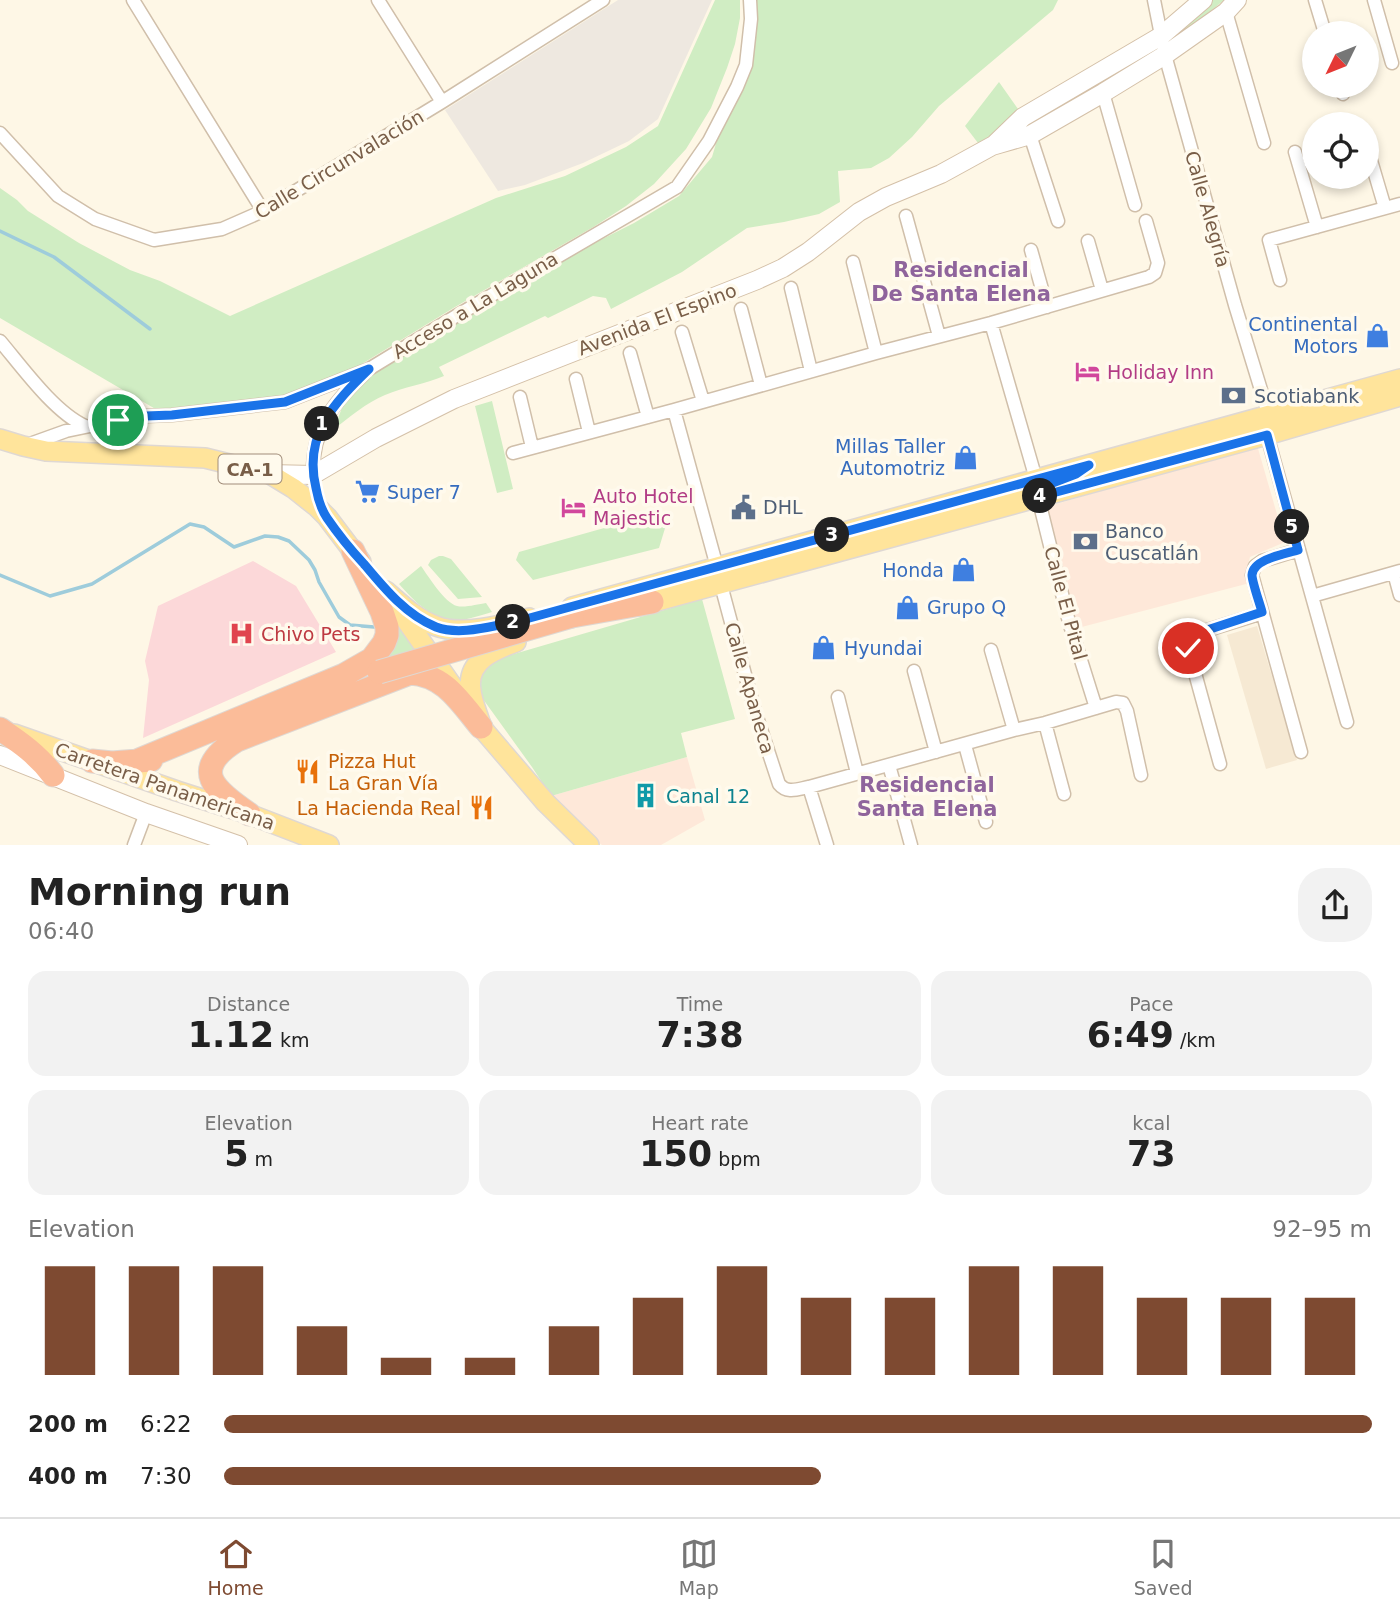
<!DOCTYPE html>
<meta charset="utf-8">
<style>
body{margin:0;font-family:"DejaVu Sans",sans-serif;background:#f2f2f2;color:#222;height:100vh;display:flex;flex-direction:column;font-size:26px;white-space:nowrap}
*{box-sizing:border-box;margin:0}
p{font-size:23px;color:#767676}
.icon{flex:none;width:38px;height:38px;fill:none;stroke:currentColor;stroke-width:2;stroke-linecap:round;stroke-linejoin:round}
.map{position:relative;height:845px;overflow:hidden}
.details{display:flex;flex-direction:column;background:#fff;flex:1}
.details>*{flex:none}
.needle{width:46px;rotate:227deg}
.controls{position:absolute;left:1302px;top:21px;display:grid;gap:14px}
.controls a{display:grid;place-items:center;width:77px;height:77px;border-radius:50%;background:#fff;box-shadow:0 4px 10px #0003;font-size:35px}
.pin{position:absolute;display:grid;place-items:center;width:60px;height:60px;color:#fff;margin:-30px;border:4px solid #fff;border-radius:50%;box-shadow:0 2px 7px #0007}
.km{position:absolute;width:35px;height:35px;margin:-18px;border-radius:50%;background:#222;color:#fff;font-size:19px;line-height:35px;text-align:center}
.round{display:grid;place-items:center;flex:none;width:74px;height:74px;border-radius:28px;background:#f2f2f2}
.head{display:flex;align-items:center;justify-content:space-between;height:119px;padding:0 28px}
h1{font-size:38px;font-weight:600;line-height:52px}
.figures{display:grid;grid-template-columns:repeat(3,1fr);gap:10px;height:119px;padding:7px 28px}
.figures div{display:grid;align-content:center;border-radius:18px;background:#f2f2f2;text-align:center}
.figures b{font-size:35px;font-weight:600}
.figures small{font-size:19px;font-weight:400}
.figures p{font-size:19px}
.chart{height:196px;padding:14px 28px}
.chart p{display:flex;justify-content:space-between}
.chart svg{width:100%;height:126px;margin-top:7px;stroke:#7e4a31;stroke-width:6}
ul{padding:0 28px;list-style:none;font-size:23px}
li{display:grid;grid-template-columns:112px 84px 1fr;align-items:center;height:52px}
li i{height:18px;border-radius:9px;background:#7e4a31}
.dock{display:flex;justify-content:space-around;align-items:center;height:98px;border-top:2px solid #e0e0e0;background:#fff;font-size:19px;color:#767676}
.dock a{display:grid;justify-items:center;gap:4px}
.dock .on{color:#7e4a31}
.map>svg:first-child{display:block}
.residential{fill:#f6e9d3}
.commercial{fill:#fee8d9}
.industrial{fill:#eee8e0}
.medical{fill:#fcd8d9}
.green{fill:#d0edc3}
.lines{fill:none;stroke-linecap:round;stroke-linejoin:round}
.stream{stroke:#9eccdb;stroke-width:3.5}
.street-casing{stroke:#d0bfaa;stroke-width:15}
.secondary-casing{stroke:#d4c0a8;stroke-width:20}
.primary-casing{stroke:#dfd8d3;stroke-width:22}
.highway-casing{stroke:#dfd8d3;stroke-width:25}
.street{stroke:#fff;stroke-width:12}
.secondary{stroke:#fff;stroke-width:18}
.primary{stroke:#ffe49b;stroke-width:19}
.highway{stroke:#fbbc99;stroke-width:23}
.highway-bridge-casing{stroke:#dfd8d3;stroke-width:25;stroke-linecap:butt}
.highway-bridge{stroke:#fbbc99;stroke-width:23}
.route-casing{stroke:#fff;stroke-width:14}
.route{stroke:#1a73e8;stroke-width:9}
.labels{text-anchor:middle;dominant-baseline:central;stroke-width:7;stroke-linejoin:round;paint-order:stroke}
.shield{fill:#fffaed;stroke:#a18d7a;stroke-width:2}
.shield-label{font-size:18px;font-weight:bold;fill:#795e48}
.street-label{font-size:19px;fill:#795e48;stroke:#fffaed}
.shop-label{font-size:19px;fill:#366cbe;stroke:#fffaed;text-anchor:end}
.hotel-label{font-size:19px;fill:#b23c85;stroke:#fffaed;text-anchor:start}
.service-label{font-size:19px;fill:#4e5e75;stroke:#fffaed;text-anchor:start}
.health-label{font-size:19px;fill:#be3a42;stroke:#fffaed;text-anchor:start}
.food-label{font-size:19px;fill:#c56008;stroke:#fffaed;text-anchor:start}
.culture-label{font-size:19px;fill:#0d838f;stroke:#fffaed;text-anchor:start}
.neighbourhood-label{font-size:21px;font-weight:bold;fill:#8f649c;stroke:#fffaed}
</style>
<div class="map">
<svg width="1400" height="845" viewBox="0 0 1400 845">
<rect width="100%" height="100%" fill="#fef7e6"/>
<path class="residential" d="M1257,626l40,134 -31,9 -39,-134z"/>
<path class="commercial" d="M1257,445l28,97 -35,15 -4,15v12l-172,45 -31,-121z
M687,757l18,63 -44,25h-59l-27,-22 -24,-27z"/>
<path class="industrial" d="M618,0h94l-54,119 -29,22 -46,22 -58,22 -27,6 -53,-81z"/>
<path class="medical" d="M253,561l43,25 40,66 -193,86 6,-58 -4,-19 13,-55z"/>
<path class="green" d="M715,0h25v18l-5,26 -8,24 -16,40 -25,41 -32,35 -28,22 -31,20 -140,81 -108,66 -56,22 -127,19 -164,-96v-130l17,12 11,11 51,32 51,27 30,11 70,35 266,-118 69,-22 61,-29 32,-21z
M755,0h303l-5,10 -114,96 -27,31 -23,21 -18,10 -33,3 2,31 -21,12 -35,8 -37,6 -65,44 -71,37 -5,-11 -13,-2 -45,22 -3,-2 -106,51 5,9c-19,8 -40,11 -59,19 -19,8 -35,22 -51,34l9,-24 28,-29 83,-54 87,-52 93,-47 45,-27 33,-39 13,-44 27,-54z
M1211,0h13l-43,36 -2,-4c12,-10 21,-22 32,-32z
M999,82l24,34 -45,27 -13,-17z
M492,401l21,88 -16,4 -22,-87z
M661,512l5,13 -7,23 -126,32 -17,-20 3,-8z
M439,556h4l8,3 31,38 -24,2 -30,-34 3,-5z
M421,566c7,10 24,37 36,40 8,2 21,-2 29,-3l6,9c-11,3 -26,9 -38,8 -24,-2 -41,-20 -55,-36z
M702,599l33,120 -54,14 6,24 -136,39 -19,-29 -57,-79 4,-14 11,-13z
M394,620l25,32 -54,19z"/>
<g class="lines">
<path class="stream" d="M0,231l54,26 96,72
M0,575l50,21 42,-12 98,-60 14,3 30,20 31,-11 13,1 11,4 20,19 6,10 4,12 20,35 11,8 24,2"/>
<defs>
<path id="street" d="M133,0l130,211
M378,0l64,102
M1154,0l11,55 70,250 34,111
M1315,0l10,33
M1374,0l18,63
M1226,12l38,131
M1340,86l3,8
M1103,93l32,112
M0,133l58,63 37,23 59,21 68,-11 41,-18 179,-109 161,-102
M1030,135l28,86
M1367,147l18,61
M1295,152l22,75
M906,216l33,120
M1088,241l14,49
M1031,250l16,57
M853,262l23,91
M1280,280l-11,-40 131,-36
M791,288l20,83
M741,309l20,76
M991,323l45,156
M682,332l21,69
M0,341c22,26 54,71 85,85
M630,353l18,64
M576,379l13,53
M520,397l12,50
M674,410l43,157
M1267,435l80,287
M27,445l39,-14 53,-11 27,-4 26,-1 113,-13 84,-33 87,-53 221,-129 32,-46 28,-54 9,-22 5,-46 -1,-19
M513,453l161,-43 202,-57 115,-30 158,-46 6,-4 3,-10 -12,-42
M313,475c-1,-46 19,-71 51,-101
M1038,497l31,125 27,86
M1298,550l-36,11 -7,5 -3,9 49,177
M1394,573l6,22
M721,585l33,123 25,76c8,10 19,5 30,3l205,-57 31,-7 71,-21 7,1 4,8 14,64
M1312,596l88,-25
M991,650l23,80
M914,671l22,81
M838,697l19,76
M1045,723l19,71
M965,745l21,77
M1220,764l-33,-120 4,-8 4,-2 67,-21
M889,765l22,80
M809,787l18,58
M134,845l12,-32"/>
<path id="secondary" d="M995,144l28,-27 138,-81 42,-36
M270,474l43,1 63,-37 78,-39 303,-119 26,-12 25,-16 51,-40 27,-15 55,-23 51,-28 38,-11 73,-42 62,-38 61,-43 11,-12
M0,755l146,58 92,32"/>
<path id="primary" d="M0,439l23,7 23,5 159,7 65,16 23,14 24,19 10,10 34,45
M386,591c15,13 30,28 50,35 25,10 67,-1 93,-8
M639,606l628,-171 133,-39
M572,607l828,-228
M399,610l82,117 65,76 43,42
M480,722c-3,-10 -8,-21 -9,-32 -5,-29 23,-40 45,-48
M14,734l163,57 72,23 80,31"/>
<path id="highway" d="M572,616l80,-14
M0,729c21,14 38,26 53,46
M139,760l205,-85 28,-16 12,-16 3,-8v-8l-5,-15 -29,-61
M92,761l20,2 39,-3
M249,814c-35,-24 -60,-44 -12,-74l173,-67c35,2 50,29 71,54"/>
</defs>
<use href="#street" class="street-casing"/>
<use href="#secondary" class="secondary-casing"/>
<use href="#primary" class="primary-casing"/>
<use href="#highway" class="highway-casing"/>
<use href="#street" class="street"/>
<use href="#secondary" class="secondary"/>
<use href="#primary" class="primary"/>
<use href="#highway" class="highway"/>
<defs>
<path id="highway-bridge" d="M379,672l193,-56"/>
</defs>
<use href="#highway-bridge" class="highway-bridge-casing"/>
<use href="#highway-bridge" class="highway-bridge"/>
</g>
<g class="lines">
<defs>
<path id="route" d="M118,420l28,-4 26,-1 113,-13 84,-33c-35,34 -66,66 -53,119 2,11 5,21 11,30 11,16 24,32 37,46 20,24 42,51 72,63 24,9 55,-1 79,-5l574,-157 -13,9 -34,13 -4,10 229,-62 31,115c-13,4 -45,9 -46,25 0,7 8,29 10,37l-67,22 -6,6 -1,8"/>
</defs>
<use href="#route" class="route-casing"/>
<use href="#route" class="route"/>
</g>
<defs>
<symbol id="shop-bare" viewBox="-9 -9 18 18"><path d="M-5-2.5h2.3a2.7 3.5 0 0 1 5.4 0H5L5.5 6h-11ZM-1.5-2.5h3a1.5 2.3 0 0 0-3 0Z" fill="#3f7fe0" stroke="#fffaed" stroke-width="2.5" paint-order="stroke"/></symbol>
<symbol id="hotel-bare" viewBox="-9 -9 18 18"><path d="M-6-4.5h1.5V1H6V5H4.5V3h-9V5H-6ZM-4 0a1.8 1.8 0 1 1 3.6 0ZM.5 0V-2.5h3Q6-2.5 6 0Z" fill="#d1479c" stroke="#fffaed" stroke-width="2.5" paint-order="stroke"/></symbol>
<symbol id="bank-bare" viewBox="-9 -9 18 18"><path d="M-6-4H6V4H-6ZM0-2.3a2.3 2.3 0 1 0 0 4.6a2.3 2.3 0 1 0 0-4.6Z" fill="#5c6f8a" stroke="#fffaed" stroke-width="2.5" paint-order="stroke"/></symbol>
<symbol id="supermarket-bare" viewBox="-9 -9 18 18"><path d="M-6-5.5h2.5l.6 2H6L4.5 2H-2.5L-4.4-4H-6ZM-1.5 3.2a1.3 1.3 0 1 0 .1 0ZM3 3.2a1.3 1.3 0 1 0 .1 0Z" fill="#3f7fe0" stroke="#fffaed" stroke-width="2.5" paint-order="stroke"/></symbol>
<symbol id="civic-bare" viewBox="-9 -9 18 18"><path d="M-.6-6.5H3V-4.5H.6V-3L4-1V1h2V6H-6V1h2V-1L-.6-3ZM-1.2 2.5V6h2.4V2.5Z" fill="#5c6f8a" stroke="#fffaed" stroke-width="2.5" paint-order="stroke"/></symbol>
<symbol id="hospital-bare" viewBox="-9 -9 18 18"><path d="M-5-5h3v3.5h4V-5h3V5h-3V1.5h-4V5h-3Z" fill="#e0444e" stroke="#fffaed" stroke-width="2.5" paint-order="stroke"/></symbol>
<symbol id="restaurant-bare" viewBox="-9 -9 18 18"><path d="M-5-6h1v4h1v-4h1v4h1v-4h1v5L-1.5 .5V6h-2V.5L-5-1ZM5-6V6H3V1.5H1.5Q1.5-4 5-6Z" fill="#e8710a" stroke="#fffaed" stroke-width="2.5" paint-order="stroke"/></symbol>
<symbol id="building-bare" viewBox="-9 -9 18 18"><path d="M-4-6H4V6H1V3H-1V6H-4ZM-2.5-4.3h1.7v1.8h-1.7ZM.8-4.3h1.7v1.8H.8ZM-2.5-1h1.7V.8h-1.7ZM.8-1h1.7V.8H.8Z" fill="#0f9aa8" stroke="#fffaed" stroke-width="2.5" paint-order="stroke"/></symbol>
</defs>
<g fill-rule="evenodd">
<use href="#shop-bare" x="1360" y="318" width="35" height="35"/>
<use href="#hotel-bare" x="1070" y="354" width="35" height="35"/>
<use href="#bank-bare" x="1216" y="378" width="35" height="35"/>
<use href="#shop-bare" x="948" y="440" width="35" height="35"/>
<use href="#supermarket-bare" x="350" y="474" width="35" height="35"/>
<use href="#hotel-bare" x="556" y="490" width="35" height="35"/>
<use href="#civic-bare" x="726" y="490" width="35" height="35"/>
<use href="#bank-bare" x="1068" y="524" width="35" height="35"/>
<use href="#shop-bare" x="946" y="552" width="35" height="35"/>
<use href="#shop-bare" x="890" y="590" width="35" height="35"/>
<use href="#hospital-bare" x="224" y="616" width="35" height="35"/>
<use href="#shop-bare" x="806" y="630" width="35" height="35"/>
<use href="#restaurant-bare" x="290" y="754" width="35" height="35"/>
<use href="#building-bare" x="628" y="778" width="35" height="35"/>
<use href="#restaurant-bare" x="464" y="790" width="35" height="35"/>
</g>
<g class="labels">
<rect class="shield" x="218.5" y="454.5" width="63" height="29" rx="5"/>
<g class="shield-label">
<text x="250" y="469">CA-1</text>
</g>
<g class="street-label">
<text transform="translate(339 164) rotate(-31)">Calle Circunvalación</text>
<text transform="translate(1208 209) rotate(74)">Calle Alegría</text>
<text transform="translate(475 305) rotate(-31)">Acceso a La Laguna</text>
<text transform="translate(657 319) rotate(-21)">Avenida El Espino</text>
<text transform="translate(1066 603) rotate(75)">Calle El Pital</text>
<text transform="translate(750 688) rotate(74)">Calle Apaneca</text>
<text transform="translate(165 786) rotate(19)">Carretera Panamericana</text>
</g>
<g class="shop-label">
<text x="1358" y="324">Continental<tspan x="1358" dy="22">Motors</tspan></text>
<text x="945" y="446">Millas Taller<tspan x="945" dy="22">Automotriz</tspan></text>
<text x="387" y="492" text-anchor="start">Super 7</text>
<text x="944" y="570">Honda</text>
<text x="927" y="607" text-anchor="start">Grupo Q</text>
<text x="844" y="648" text-anchor="start">Hyundai</text>
</g>
<g class="hotel-label">
<text x="1107" y="372">Holiday Inn</text>
<text x="593" y="496">Auto Hotel<tspan x="593" dy="22">Majestic</tspan></text>
</g>
<g class="service-label">
<text x="1254" y="396">Scotiabank</text>
<text x="763" y="507">DHL</text>
<text x="1105" y="531">Banco<tspan x="1105" dy="22">Cuscatlán</tspan></text>
</g>
<g class="health-label">
<text x="261" y="634">Chivo Pets</text>
</g>
<g class="food-label">
<text x="328" y="761">Pizza Hut<tspan x="328" dy="22">La Gran Vía</tspan></text>
<text x="461" y="808" text-anchor="end">La Hacienda Real</text>
</g>
<g class="culture-label">
<text x="666" y="796">Canal 12</text>
</g>
<g class="neighbourhood-label">
<text x="961" y="270">Residencial<tspan x="961" dy="24">De Santa Elena</tspan></text>
<text x="927" y="785">Residencial<tspan x="927" dy="24">Santa Elena</tspan></text>
</g>
</g>
</svg>
<div class="controls">
<a><svg class="needle" viewBox="-14 -14 28 28"><path d="M0-13l5 13h-10z" fill="#e53935"/><path d="M0 13l5-13h-10z" fill="#767676"/></svg></a>
<a><svg class="icon" aria-label="locate" viewBox="0 0 24 24"><circle cx="12" cy="12" r="6"/><path d="M12 2v4M12 18v4M2 12h4M18 12h4"/></svg></a>
</div>
<div class="pin" style="left:118px;top:420px;background:#1e9e55"><svg class="icon" aria-label="arrive" viewBox="0 0 24 24"><path d="M6 21V4h12l-3 4 3 4H6"/></svg></div>
<div class="pin" style="left:1188px;top:648px;background:#d93025"><svg class="icon" aria-label="check" viewBox="0 0 24 24"><path d="M5 12l5 5 9-10"/></svg></div>
<b class="km" style="left:322px;top:424px">1</b>
<b class="km" style="left:513px;top:622px">2</b>
<b class="km" style="left:832px;top:535px">3</b>
<b class="km" style="left:1040px;top:496px">4</b>
<b class="km" style="left:1292px;top:527px">5</b>
</div>
<section class="details">
<div class="head"><div><h1>Morning run</h1><p>06:40</p></div><a class="round"><svg class="icon" aria-label="share" viewBox="0 0 24 24"><path d="M12 15V3M7 8l5-5 5 5M5 13v7h14v-7"/></svg></a></div>
<div class="figures">
<div><p>Distance</p><b>1.12<small> km</small></b></div>
<div><p>Time</p><b>7:38</b></div>
<div><p>Pace</p><b>6:49<small> /km</small></b></div>
</div>
<div class="figures">
<div><p>Elevation</p><b>5<small> m</small></b></div>
<div><p>Heart rate</p><b>150<small> bpm</small></b></div>
<div><p>kcal</p><b>73</b></div>
</div>
<div class="chart"><p><span>Elevation</span>92–95 m</p>
<svg viewBox="0 0 160 44" preserveAspectRatio="none"><path d="M5 44V6M15 44V6M25 44V6M35 44V27M45 44V38M55 44V38M65 44V27M75 44V17M85 44V6M95 44V17M105 44V17M115 44V6M125 44V6M135 44V17M145 44V17M155 44V17"/></svg>
</div>
<ul>
<li><b>200 m</b>6:22<i style="width:100%"></i></li>
<li><b>400 m</b>7:30<i style="width:52%"></i></li>
</ul>
</section>
<nav class="dock">
<a class="on"><svg class="icon" aria-label="home" viewBox="0 0 24 24"><path d="M3 11l9-7 9 7M6 9v11h12V9"/></svg>Home</a>
<a><svg class="icon" aria-label="map" viewBox="0 0 24 24"><path d="M3 6l6-2 6 2 6-2v14l-6 2-6-2-6 2zM9 4v14M15 6v14"/></svg>Map</a>
<a><svg class="icon" aria-label="saved" viewBox="0 0 24 24"><path d="M7 4h10v16l-5-4-5 4z"/></svg>Saved</a>
</nav>
